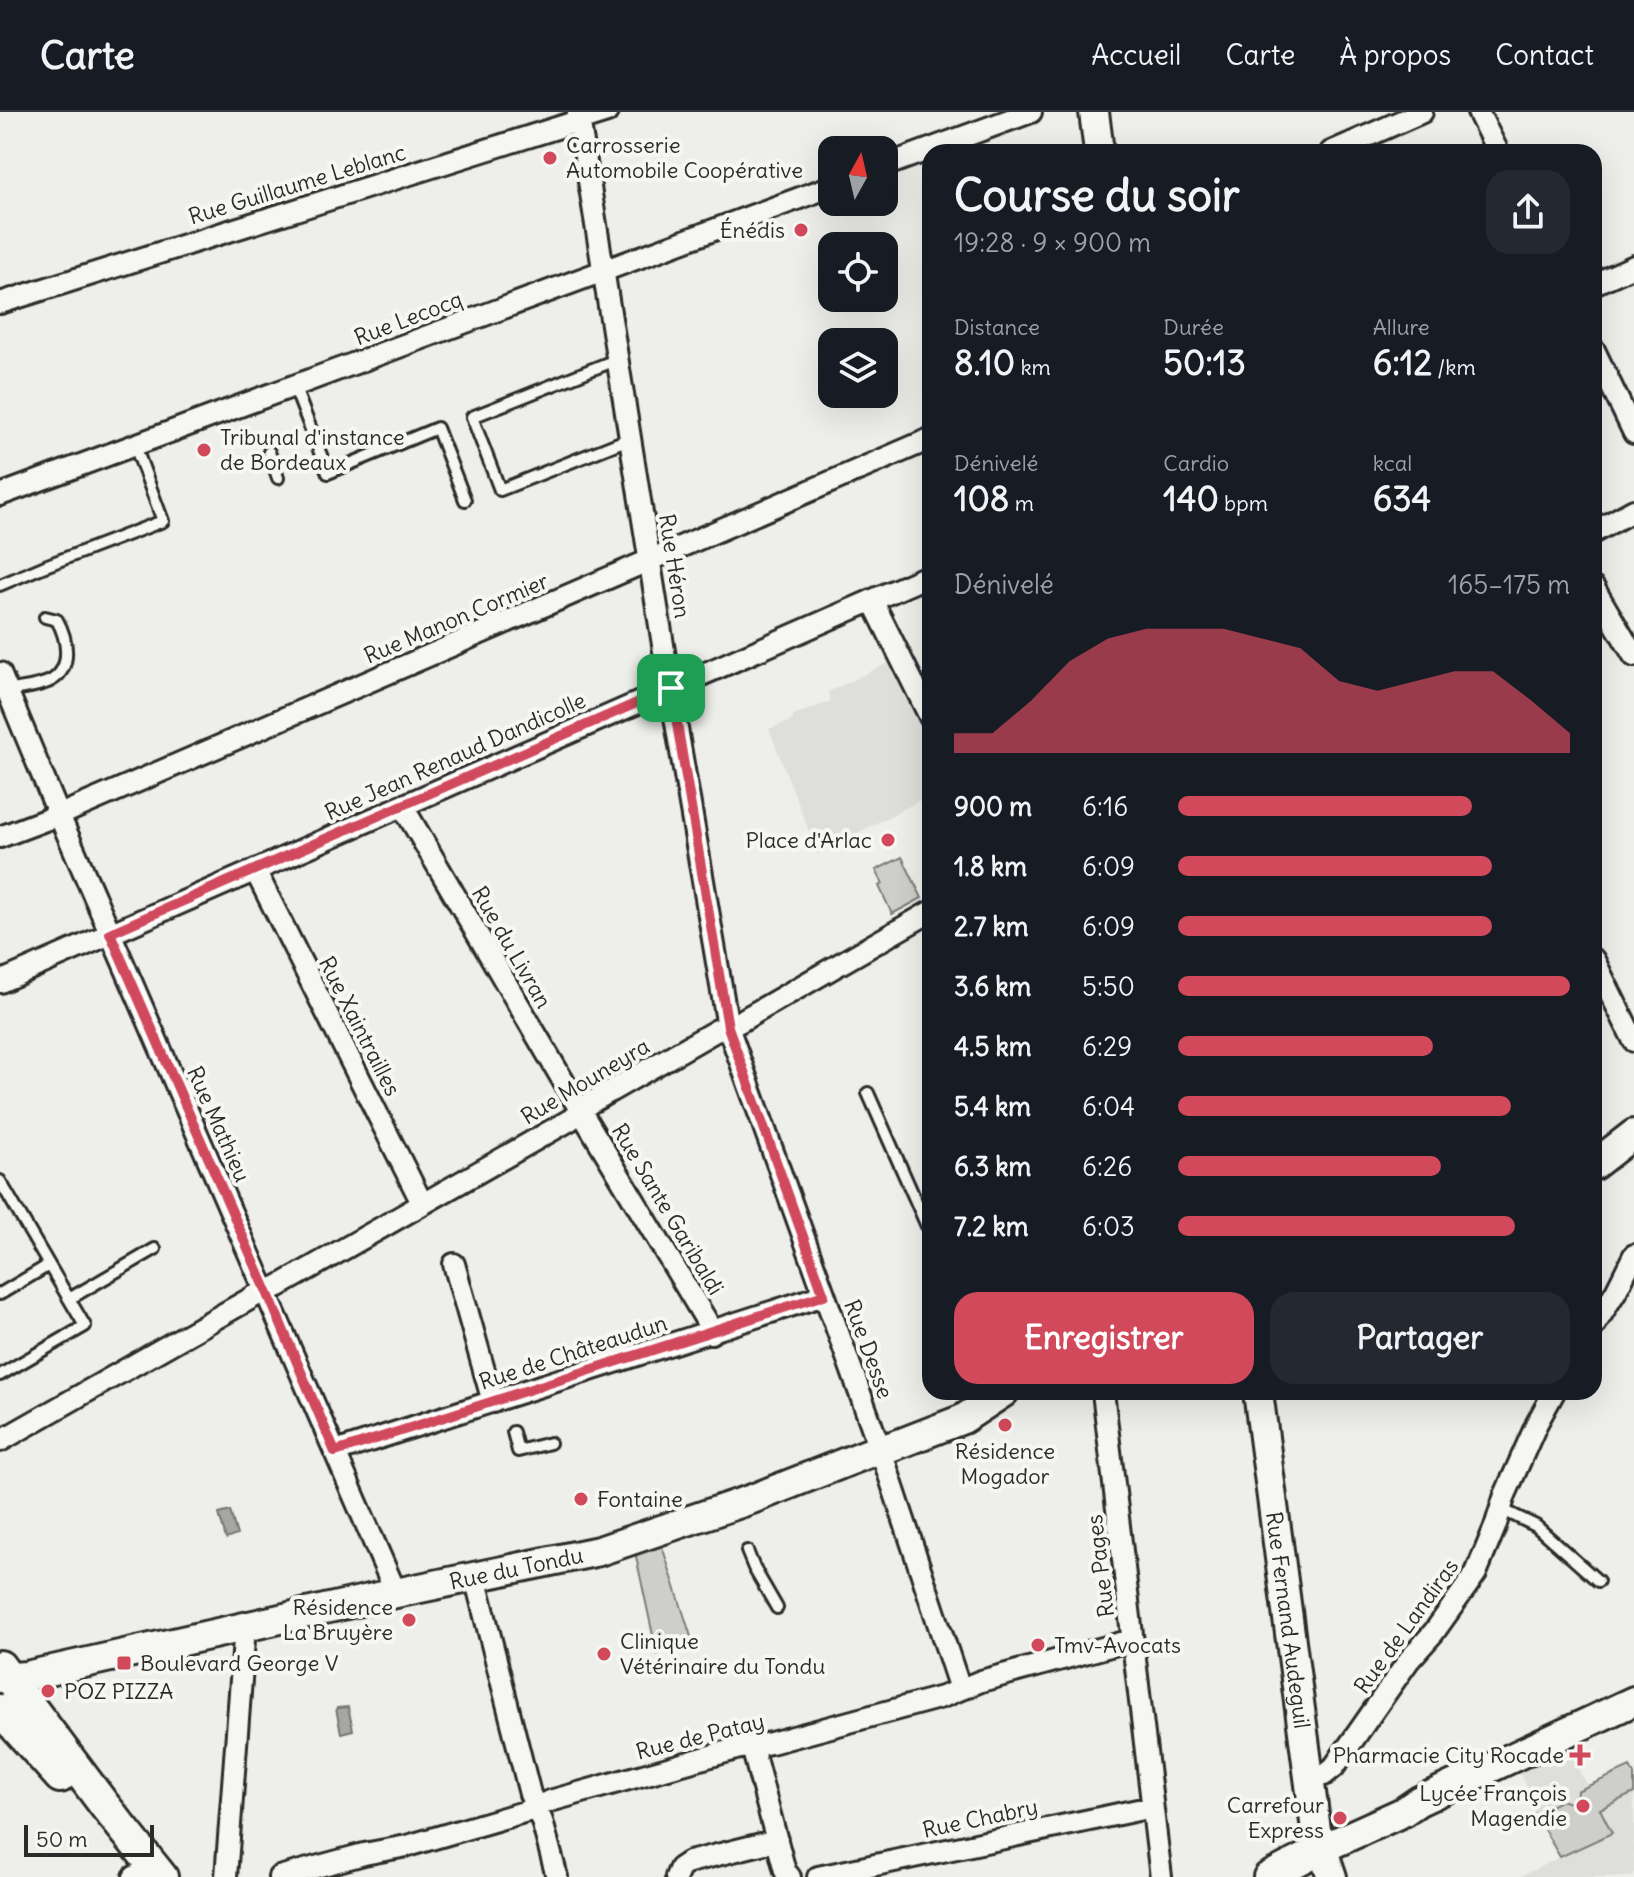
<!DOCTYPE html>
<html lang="fr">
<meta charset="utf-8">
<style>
body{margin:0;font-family:Delius,sans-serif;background:#242831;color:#f1f3f6;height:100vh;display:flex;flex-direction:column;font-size:30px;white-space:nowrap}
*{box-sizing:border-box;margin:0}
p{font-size:26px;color:#9ea1a6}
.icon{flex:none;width:44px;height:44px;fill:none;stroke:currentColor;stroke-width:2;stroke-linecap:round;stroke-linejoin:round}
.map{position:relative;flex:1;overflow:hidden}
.details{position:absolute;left:922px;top:32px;width:680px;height:1256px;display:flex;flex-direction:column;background:#171b24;border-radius:24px;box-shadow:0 8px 32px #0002}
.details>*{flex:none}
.needle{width:52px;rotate:8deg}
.controls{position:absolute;left:818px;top:24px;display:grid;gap:16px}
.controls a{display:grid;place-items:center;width:80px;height:80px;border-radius:16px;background:#171b24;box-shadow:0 8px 32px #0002;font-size:40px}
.scale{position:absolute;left:24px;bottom:20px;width:130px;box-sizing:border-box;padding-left:8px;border:4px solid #2b2b2b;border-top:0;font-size:22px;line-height:28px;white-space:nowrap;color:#2b2b2b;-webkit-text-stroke:6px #f6f6f2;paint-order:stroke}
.pin{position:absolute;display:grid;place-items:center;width:68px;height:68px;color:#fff;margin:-34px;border-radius:16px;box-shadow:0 4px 12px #0006}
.round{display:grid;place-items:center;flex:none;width:84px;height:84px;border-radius:24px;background:#242831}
.overview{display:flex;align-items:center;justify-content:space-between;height:136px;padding:0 32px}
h1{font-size:44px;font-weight:700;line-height:60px}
.figures{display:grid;grid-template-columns:repeat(3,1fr);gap:12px;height:136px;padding:8px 32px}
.figures div{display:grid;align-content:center}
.figures b{font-size:34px;font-weight:700}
.figures small{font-size:22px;font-weight:400}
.figures p{font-size:22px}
.chart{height:224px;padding:16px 32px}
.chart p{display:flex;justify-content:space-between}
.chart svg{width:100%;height:144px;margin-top:8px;fill:#d1495b;opacity:.7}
.action{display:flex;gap:16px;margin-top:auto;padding:16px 32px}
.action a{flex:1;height:92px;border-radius:24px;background:#d1495b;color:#fff;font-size:32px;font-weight:700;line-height:92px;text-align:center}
.action a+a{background:#242831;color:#f1f3f6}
ul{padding:0 32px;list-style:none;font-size:26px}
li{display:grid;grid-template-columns:128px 96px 1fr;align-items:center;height:60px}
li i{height:20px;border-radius:10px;background:#d1495b}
header{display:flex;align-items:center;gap:48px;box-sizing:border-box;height:112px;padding:0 40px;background:#171b24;border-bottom:2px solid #363941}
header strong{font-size:38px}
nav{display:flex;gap:44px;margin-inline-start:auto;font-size:28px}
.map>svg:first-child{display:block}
.built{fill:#dededb}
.green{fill:#cececa;stroke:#7c7c7a;stroke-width:2}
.water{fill:#a6a6a3;stroke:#757573;stroke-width:2}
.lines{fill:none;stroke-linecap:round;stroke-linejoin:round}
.lane-casing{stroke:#2b2b2b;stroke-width:16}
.street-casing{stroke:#2b2b2b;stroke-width:26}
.secondary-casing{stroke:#2b2b2b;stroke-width:34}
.primary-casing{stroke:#2b2b2b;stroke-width:36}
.lane{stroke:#f6f6f2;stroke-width:10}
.street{stroke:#f6f6f2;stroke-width:20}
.secondary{stroke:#f6f6f2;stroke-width:28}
.primary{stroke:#f6f6f2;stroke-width:30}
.route-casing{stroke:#fff;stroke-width:16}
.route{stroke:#d1495b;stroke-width:10}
.poi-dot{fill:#d1495b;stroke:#f6f6f2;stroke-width:3}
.labels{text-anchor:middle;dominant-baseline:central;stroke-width:8;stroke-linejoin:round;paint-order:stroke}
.poi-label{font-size:22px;fill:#2b2b2b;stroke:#f6f6f2;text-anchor:start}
.street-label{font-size:22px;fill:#2b2b2b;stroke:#f6f6f2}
</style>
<header>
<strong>Carte</strong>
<nav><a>Accueil</a><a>Carte</a><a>À propos</a><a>Contact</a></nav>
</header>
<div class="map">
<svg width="1634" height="1765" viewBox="0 0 1634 1765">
<rect width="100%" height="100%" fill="#eeeeea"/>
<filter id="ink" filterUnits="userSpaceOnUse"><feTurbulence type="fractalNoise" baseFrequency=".0125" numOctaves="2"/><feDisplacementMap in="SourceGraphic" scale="16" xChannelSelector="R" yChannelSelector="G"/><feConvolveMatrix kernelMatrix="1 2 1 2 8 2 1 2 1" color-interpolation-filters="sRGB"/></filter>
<g filter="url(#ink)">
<path class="built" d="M888,551l42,83v49l-112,59 -49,-125 24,-9 -1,-4 39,-15 -3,-9z
M1568,1638l20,37 42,-20 4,7v103h-115l41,-20 -33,-59 4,-3 -12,-22z"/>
<path class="green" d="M902,745l20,41 -30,16 -13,-28 4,-2 -7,-14z
M661,1431l32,100 -36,11 -22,-102z
M1630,1655l4,7v19l-34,16 12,24 -52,24 -25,-43 26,-14 9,3 6,-3 1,-9z"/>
<path class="water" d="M230,1399l7,24 -11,4 -7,-25z
M348,1595l5,23 -12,3 -5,-24 1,-1z"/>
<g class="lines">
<defs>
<path id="lane" d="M618,247l-146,58 28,73 131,-52
M294,274l34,87 109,-45 28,72
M269,340l9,26
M0,473l45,-19 118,-45 -28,-75
M7,579c14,-3 33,-4 45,-11 21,-13 15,-42 5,-60l-12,-3
M868,981l62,140
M0,1069l49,84 -49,29
M69,1187l86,-50
M0,1263l85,-49 -36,-61
M513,1320l5,19 32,-8
M1501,1397l35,17 62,55
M747,1439l7,17 23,40"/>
<path id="street" d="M578,0l90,564 60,351 156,433 76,229
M1478,0l20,40
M1331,40l91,-40
M884,54l147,-54
M1594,172l40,-18
M0,191l607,-191
M1594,238l40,83
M0,383l832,-309
M1594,420l40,-22
M1594,476l40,68
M872,488l58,117
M0,561l53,128 343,792
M402,693l184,315 120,200 5,13
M0,725l69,-26 861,-372
M255,758l167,333
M1594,848l40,81
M0,870l930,-407
M454,1152l39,138
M1594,1214l22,-35 18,-36
M1103,1280l58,485
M0,1329l255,-145 24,-10 291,-166 20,-17 127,-73 22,-8 191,-110
M335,1340l489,-157
M475,1465l55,217 12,27 15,56
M752,1635l33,124 5,6
M1309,1665l15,-2 10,-8 75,-107 25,-28 42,-59 19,-46 10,-32 32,-72 17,-31
M134,1765l5,-3
M226,1765l19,-250
M279,1765l85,-23 43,-8 117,-34 26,-11 186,-52 35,-6 171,-46 39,-16 140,-38 12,-1
M676,1765l4,-9 9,-6 88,-22
M818,1765l334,-70"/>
<g id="secondary">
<path d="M1094,0l5,40"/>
<path d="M1594,1053l40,-31"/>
<path id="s1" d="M1258,1280l58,438 16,47"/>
<path id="s2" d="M0,1566l26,-2 370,-83 203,-42 153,-52 117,-46 27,-8 67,-26 41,-27"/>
<path d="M1268,1765l53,-28 82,-37 16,-11 215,-100"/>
</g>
<path id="primary" d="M0,1554l105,140 57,71
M0,1598l60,67"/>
</defs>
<use href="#lane" class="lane-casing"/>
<use href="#street" class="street-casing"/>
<use href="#secondary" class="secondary-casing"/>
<use href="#primary" class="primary-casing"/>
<use href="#lane" class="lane"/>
<use href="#street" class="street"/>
<use href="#secondary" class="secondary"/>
<use href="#primary" class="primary"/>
</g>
</g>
<g class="lines" filter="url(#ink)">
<defs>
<path id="route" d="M671,576l57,339 96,268 -489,157 -64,-151 -161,-368z"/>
</defs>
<use href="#route" class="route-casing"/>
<use href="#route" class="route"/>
</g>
<g class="poi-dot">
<circle cx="550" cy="46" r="8"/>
<circle cx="801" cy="118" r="8"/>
<circle cx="204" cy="338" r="8"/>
<circle cx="888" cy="728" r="8"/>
<circle cx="1005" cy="1313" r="8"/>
<circle cx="581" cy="1387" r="8"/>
<circle cx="409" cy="1508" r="8"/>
<circle cx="1038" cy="1533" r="8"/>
<circle cx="604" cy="1542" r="8"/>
<rect x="116" y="1543" width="16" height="16" rx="4"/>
<circle cx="48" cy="1579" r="8"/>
<path d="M1576 1631h8v8h8v8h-8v8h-8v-8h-8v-8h8z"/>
<circle cx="1583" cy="1694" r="8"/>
<circle cx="1340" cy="1706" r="8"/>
</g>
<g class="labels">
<g class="poi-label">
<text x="566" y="33">Carrosserie<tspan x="566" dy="25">Automobile Coopérative</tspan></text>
<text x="785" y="118" text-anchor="end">Énédis</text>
<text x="220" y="325">Tribunal d'instance<tspan x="220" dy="25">de Bordeaux</tspan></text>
<text x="872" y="728" text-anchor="end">Place d'Arlac</text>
<text x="1005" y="1339" text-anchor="middle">Résidence<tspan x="1005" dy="25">Mogador</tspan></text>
<text x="597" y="1387">Fontaine</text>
<text x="393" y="1495" text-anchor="end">Résidence<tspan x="393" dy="25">La Bruyère</tspan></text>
<text x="620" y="1529">Clinique<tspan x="620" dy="25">Vétérinaire du Tondu</tspan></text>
<text x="1054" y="1533">Tmv-Avocats</text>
<text x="140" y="1551">Boulevard George V</text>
<text x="64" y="1579">POZ PIZZA</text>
<text x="1564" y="1643" text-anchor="end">Pharmacie City Rocade</text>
<text x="1567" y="1681" text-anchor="end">Lycée François<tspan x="1567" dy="25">Magendie</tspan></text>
<text x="1324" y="1693" text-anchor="end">Carrefour<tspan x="1324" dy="25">Express</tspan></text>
</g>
<g class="street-label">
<text transform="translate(297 72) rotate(-17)">Rue Guillaume Leblanc</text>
<text transform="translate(408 206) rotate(-21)">Rue Lecocq</text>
<text transform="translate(675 454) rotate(81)">Rue Héron</text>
<text transform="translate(456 506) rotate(-23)">Rue Manon Cormier</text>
<text transform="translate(455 644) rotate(-24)">Rue Jean Renaud Dandicolle</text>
<text transform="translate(512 835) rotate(60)">Rue du Livran</text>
<text transform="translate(360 914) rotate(63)">Rue Xaintrailles</text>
<text transform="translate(585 969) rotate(-31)">Rue Mouneyra</text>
<text transform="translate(219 1012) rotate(66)">Rue Mathieu</text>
<text transform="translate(668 1097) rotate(59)">Rue Sante Garibaldi</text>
<text transform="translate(869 1237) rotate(70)">Rue Desse</text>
<text transform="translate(573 1240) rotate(-18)">Rue de Châteaudun</text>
<text transform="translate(1100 1454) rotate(-97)">Rue Pages</text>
<text stroke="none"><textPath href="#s2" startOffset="528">Rue du Tondu</textPath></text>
<text stroke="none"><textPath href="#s1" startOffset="230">Rue Fernand Audeguil</textPath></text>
<text transform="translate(1406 1514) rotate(-54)">Rue de Landiras</text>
<text transform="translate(700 1624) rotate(-14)">Rue de Patay</text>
<text transform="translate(980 1706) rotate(-12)">Rue Chabry</text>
</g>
</g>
</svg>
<div class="controls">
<a><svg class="needle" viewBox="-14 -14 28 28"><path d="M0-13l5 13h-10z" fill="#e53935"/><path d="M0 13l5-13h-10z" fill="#9ea1a6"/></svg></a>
<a><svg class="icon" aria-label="locate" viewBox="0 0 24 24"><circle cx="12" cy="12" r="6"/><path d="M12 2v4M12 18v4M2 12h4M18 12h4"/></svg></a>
<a><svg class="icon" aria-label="layers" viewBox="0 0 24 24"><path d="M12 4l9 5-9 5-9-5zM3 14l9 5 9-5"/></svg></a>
</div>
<div class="scale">50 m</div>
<div class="pin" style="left:671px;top:576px;background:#1e9e55"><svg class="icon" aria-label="arrive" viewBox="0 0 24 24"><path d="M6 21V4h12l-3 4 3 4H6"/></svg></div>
<section class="details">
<div class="overview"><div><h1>Course du soir</h1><p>19:28 · 9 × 900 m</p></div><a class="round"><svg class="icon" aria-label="share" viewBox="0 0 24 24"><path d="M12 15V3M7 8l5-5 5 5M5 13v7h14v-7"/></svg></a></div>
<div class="figures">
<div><p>Distance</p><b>8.10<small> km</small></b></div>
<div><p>Durée</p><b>50:13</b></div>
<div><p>Allure</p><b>6:12<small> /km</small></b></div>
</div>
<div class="figures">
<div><p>Dénivelé</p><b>108<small> m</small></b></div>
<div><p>Cardio</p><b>140<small> bpm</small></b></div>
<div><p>kcal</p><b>634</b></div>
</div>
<div class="chart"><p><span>Dénivelé</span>165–175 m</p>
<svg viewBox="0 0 160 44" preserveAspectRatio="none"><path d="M0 44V38L10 38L20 28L30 16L40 9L50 6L60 6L70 6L80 9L90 12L100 22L110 25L120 22L130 19L140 19L150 28L160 38V44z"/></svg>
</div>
<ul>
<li><b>900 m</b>6:16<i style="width:75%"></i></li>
<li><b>1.8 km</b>6:09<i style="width:80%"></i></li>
<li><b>2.7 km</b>6:09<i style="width:80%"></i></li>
<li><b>3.6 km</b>5:50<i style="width:100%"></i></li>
<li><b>4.5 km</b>6:29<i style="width:65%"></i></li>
<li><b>5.4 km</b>6:04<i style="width:85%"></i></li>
<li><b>6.3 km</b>6:26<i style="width:67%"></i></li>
<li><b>7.2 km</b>6:03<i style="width:86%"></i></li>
</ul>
<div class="action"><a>Enregistrer</a><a>Partager</a></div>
</section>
</div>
